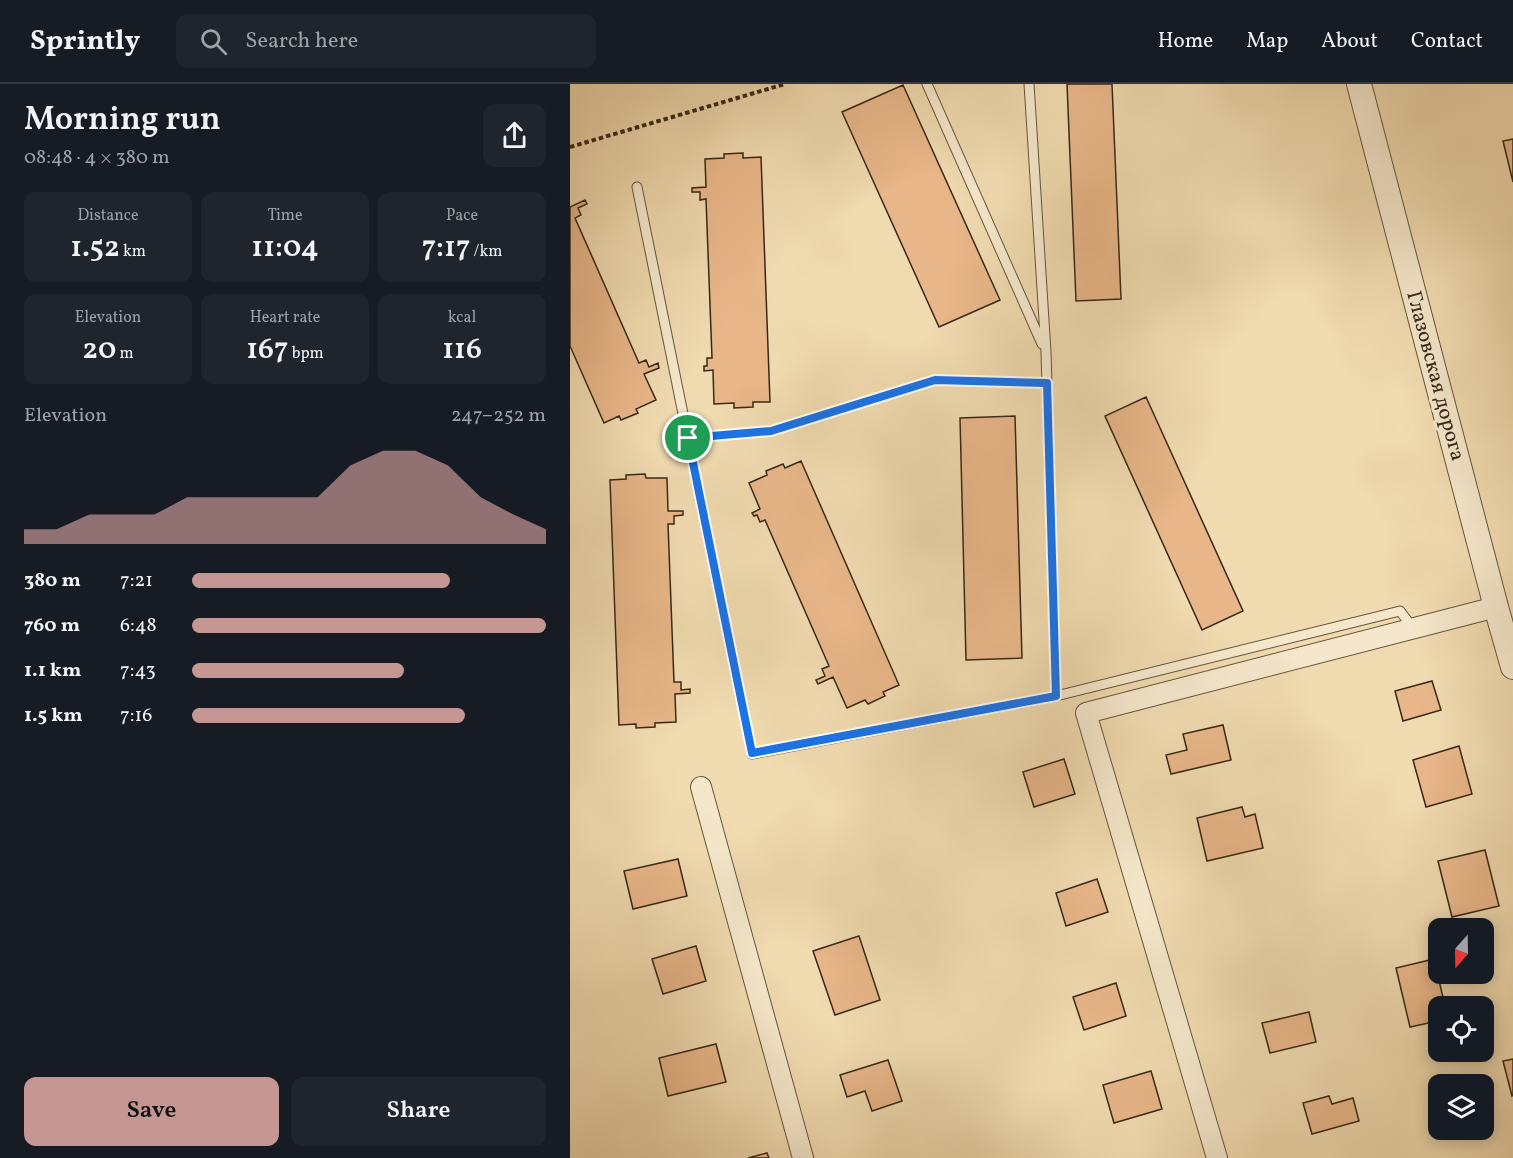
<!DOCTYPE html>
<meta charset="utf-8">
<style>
body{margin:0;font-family:Vollkorn,serif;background:#20242c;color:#f1f3f6;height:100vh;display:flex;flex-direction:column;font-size:22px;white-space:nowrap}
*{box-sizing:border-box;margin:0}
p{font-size:20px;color:#9ea1a6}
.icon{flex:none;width:33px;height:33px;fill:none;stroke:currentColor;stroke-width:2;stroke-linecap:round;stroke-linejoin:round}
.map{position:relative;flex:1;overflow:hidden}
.details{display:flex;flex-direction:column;background:#171b24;width:570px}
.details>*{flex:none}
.needle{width:39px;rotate:200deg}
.tools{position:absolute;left:858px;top:834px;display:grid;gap:12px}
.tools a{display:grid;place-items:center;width:66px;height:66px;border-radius:12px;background:#171b24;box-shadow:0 3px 15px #0003;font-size:30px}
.pin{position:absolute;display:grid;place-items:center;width:51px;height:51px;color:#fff;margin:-26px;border:3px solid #fff;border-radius:50%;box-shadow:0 2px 6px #0007}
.round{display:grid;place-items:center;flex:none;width:63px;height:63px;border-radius:12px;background:#20242c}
.overview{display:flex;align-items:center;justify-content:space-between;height:102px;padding:0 24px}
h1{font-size:33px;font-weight:600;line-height:45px}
.metrics{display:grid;grid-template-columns:repeat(3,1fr);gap:9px;height:102px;padding:6px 24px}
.metrics div{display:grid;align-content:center;border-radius:12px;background:#20242c;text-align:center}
.metrics b{font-size:30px;font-weight:600}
.metrics small{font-size:16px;font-weight:400}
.metrics p{font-size:16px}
.chart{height:168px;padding:12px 24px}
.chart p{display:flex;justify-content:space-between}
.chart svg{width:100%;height:108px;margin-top:6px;fill:#c59692;opacity:.7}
.action{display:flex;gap:12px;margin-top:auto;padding:12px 24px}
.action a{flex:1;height:69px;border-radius:12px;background:#c59692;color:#111;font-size:24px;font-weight:600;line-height:69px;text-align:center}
.action a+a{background:#20242c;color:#f1f3f6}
ul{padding:0 24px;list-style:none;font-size:20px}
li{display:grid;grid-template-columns:96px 72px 1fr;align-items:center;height:45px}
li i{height:15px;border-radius:8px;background:#c59692}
header{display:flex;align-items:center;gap:36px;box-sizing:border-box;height:84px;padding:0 30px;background:#171b24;border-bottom:2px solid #363941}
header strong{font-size:28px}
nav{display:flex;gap:33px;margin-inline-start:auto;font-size:21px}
.search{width:420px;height:54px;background:#20242c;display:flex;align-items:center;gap:15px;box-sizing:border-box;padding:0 21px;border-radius:12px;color:#9ea1a6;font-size:22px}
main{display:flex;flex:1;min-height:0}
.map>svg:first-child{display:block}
.building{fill:#e8b689;stroke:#372916;stroke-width:1.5}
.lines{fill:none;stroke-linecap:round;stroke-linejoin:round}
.service-casing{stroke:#65553c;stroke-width:11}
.minor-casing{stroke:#65553c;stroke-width:22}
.tertiary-casing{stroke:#65553c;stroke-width:26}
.path{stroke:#372916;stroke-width:4;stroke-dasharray:4.5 3;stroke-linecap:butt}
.service{stroke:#f5e7cb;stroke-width:9}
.minor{stroke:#f5e7cb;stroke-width:20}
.tertiary{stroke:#f5e7cb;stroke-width:24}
.route-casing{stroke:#fff;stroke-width:12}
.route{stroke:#1a73e8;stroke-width:8}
.labels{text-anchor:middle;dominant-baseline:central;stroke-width:6;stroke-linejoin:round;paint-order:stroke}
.street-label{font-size:21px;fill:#372916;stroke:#f5e7cb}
</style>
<header>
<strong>Sprintly</strong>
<div class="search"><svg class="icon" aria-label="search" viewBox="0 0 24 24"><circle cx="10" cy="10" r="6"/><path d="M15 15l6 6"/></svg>Search here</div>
<nav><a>Home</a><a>Map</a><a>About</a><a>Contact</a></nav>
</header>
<main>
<section class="details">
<div class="overview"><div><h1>Morning run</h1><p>08:48 · 4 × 380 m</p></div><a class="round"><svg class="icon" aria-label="share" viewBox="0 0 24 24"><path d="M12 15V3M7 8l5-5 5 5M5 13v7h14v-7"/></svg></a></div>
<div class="metrics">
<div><p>Distance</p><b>1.52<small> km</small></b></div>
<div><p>Time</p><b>11:04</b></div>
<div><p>Pace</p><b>7:17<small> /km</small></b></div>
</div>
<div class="metrics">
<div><p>Elevation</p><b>20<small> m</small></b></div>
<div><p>Heart rate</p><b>167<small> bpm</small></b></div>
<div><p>kcal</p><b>116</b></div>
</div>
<div class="chart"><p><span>Elevation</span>247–252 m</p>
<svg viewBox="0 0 160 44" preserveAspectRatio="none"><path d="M0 44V38L10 38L20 32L30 32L40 32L50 25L60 25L70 25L80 25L90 25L100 12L110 6L120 6L130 12L140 25L150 32L160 38V44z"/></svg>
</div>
<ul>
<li><b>380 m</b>7:21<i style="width:73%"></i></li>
<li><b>760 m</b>6:48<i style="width:100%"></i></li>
<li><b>1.1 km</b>7:43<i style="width:60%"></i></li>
<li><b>1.5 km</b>7:16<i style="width:77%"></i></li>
</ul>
<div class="action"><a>Save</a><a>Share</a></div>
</section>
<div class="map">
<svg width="943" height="1074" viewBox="0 0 943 1074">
<rect width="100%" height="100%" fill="#f0daaf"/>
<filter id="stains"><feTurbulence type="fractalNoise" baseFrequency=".00333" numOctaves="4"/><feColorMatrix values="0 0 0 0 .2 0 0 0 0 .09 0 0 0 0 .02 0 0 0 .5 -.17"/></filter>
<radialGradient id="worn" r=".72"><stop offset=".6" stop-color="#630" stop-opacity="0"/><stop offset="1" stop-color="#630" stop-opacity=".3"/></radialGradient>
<path class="building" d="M497,0h45l9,215 -45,2z
M333,1l97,215 -61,27 -97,-215z
M943,55v43l-10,-41z
M173,69v5l18,-1 9,245h-17v5l-19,1v-5l-20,1 -1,-34 -9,1v-5h3v-8h5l-6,-159 -6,1v-8h-8v-4l14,-1 -1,-28 19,-1v-4z
M15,116l2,4 -9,4 3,7 -6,3 64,145 7,-3 3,7 9,-4 1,5 -15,6 12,26 -20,9 2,4 -17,7 -2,-4 -15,7 -34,-77v-139z
M576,313l97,214 -41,19 -97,-214z
M445,332l7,242 -56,2 -6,-242z
M231,377l98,224 -16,7 2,4 -17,8 -3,-4 -18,8 -14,-31 -15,7 -2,-4 9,-4 -3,-7 7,-3 -64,-146 -5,2 -3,-7 -3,1 -2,-3 8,-4 -11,-26 18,-8 -1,-4 17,-7 2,4z
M75,390l1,4h21l1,33h15v4l-9,1v8h-6l6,158h7v8l9,-1v4l-15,1 1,28 -21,1v4l-19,1v-4l-17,1 -9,-245 16,-1v-4z
M862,597l9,29 -38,11 -8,-30z
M653,641l8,35 -60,14 -5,-19 21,-5 -4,-16z
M889,662l13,48 -46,13 -13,-47z
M494,675l11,35 -41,13 -11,-35z
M672,723l3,10 10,-3 8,34 -56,13 -10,-43z
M915,766l14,56 -47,11 -14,-56z
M108,775l9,37 -54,13 -9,-38z
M527,795l11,33 -42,14 -10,-33z
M289,852l21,64 -45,15 -22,-64z
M126,862l10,35 -43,13 -11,-35z
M864,875l11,47h-7v15l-28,6 -14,-59z
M546,899l10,33 -42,14 -11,-33z
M739,928l7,30 -46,11 -8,-30z
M146,960l10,38 -58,14 -9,-38z
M943,975v36l-1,1 -9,-35z
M318,976l14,41 -30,10 -7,-20 -18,6 -7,-22z
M581,987l11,38 -48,14 -11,-38z
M759,1012l3,8 21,-6 6,23 -47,13 -9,-31z
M197,1069l2,5h-21z"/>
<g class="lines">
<defs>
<path id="service" d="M357,0l115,260
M459,0l17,268 10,344 344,-85 13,17
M67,103l115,567 304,-58"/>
<path id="minor" d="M131,703l102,371
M647,1074l-131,-445 410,-106"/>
<path id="tertiary" d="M789,0l137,523 17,60"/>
</defs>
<use href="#service" class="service-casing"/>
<use href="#minor" class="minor-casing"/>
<use href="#tertiary" class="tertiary-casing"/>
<path class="path" d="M0,63l215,-63
M134,353l67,-6 164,-51 98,3"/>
<use href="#service" class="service"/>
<use href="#minor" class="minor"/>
<use href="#tertiary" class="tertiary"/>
</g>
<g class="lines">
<defs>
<path id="route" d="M365,296l112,3 9,313 -304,57 -64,-315 83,-7z"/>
</defs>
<use href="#route" class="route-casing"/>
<use href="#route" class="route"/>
</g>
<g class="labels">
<g class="street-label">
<text transform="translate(865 292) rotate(75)">Глазовская дорога</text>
</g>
</g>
<rect width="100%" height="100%" filter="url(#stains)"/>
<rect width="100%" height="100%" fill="url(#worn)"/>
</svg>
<div class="tools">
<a><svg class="needle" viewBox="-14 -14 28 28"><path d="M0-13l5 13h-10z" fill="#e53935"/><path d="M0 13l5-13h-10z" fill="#9ea1a6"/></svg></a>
<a><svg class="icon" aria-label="locate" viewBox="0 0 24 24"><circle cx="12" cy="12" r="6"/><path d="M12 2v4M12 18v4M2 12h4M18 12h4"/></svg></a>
<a><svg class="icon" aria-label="layers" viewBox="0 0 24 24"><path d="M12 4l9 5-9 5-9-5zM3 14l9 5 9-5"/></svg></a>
</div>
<div class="pin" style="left:118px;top:354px;background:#1e9e55"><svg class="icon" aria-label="arrive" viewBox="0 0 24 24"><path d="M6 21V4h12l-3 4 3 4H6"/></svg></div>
</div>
</main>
